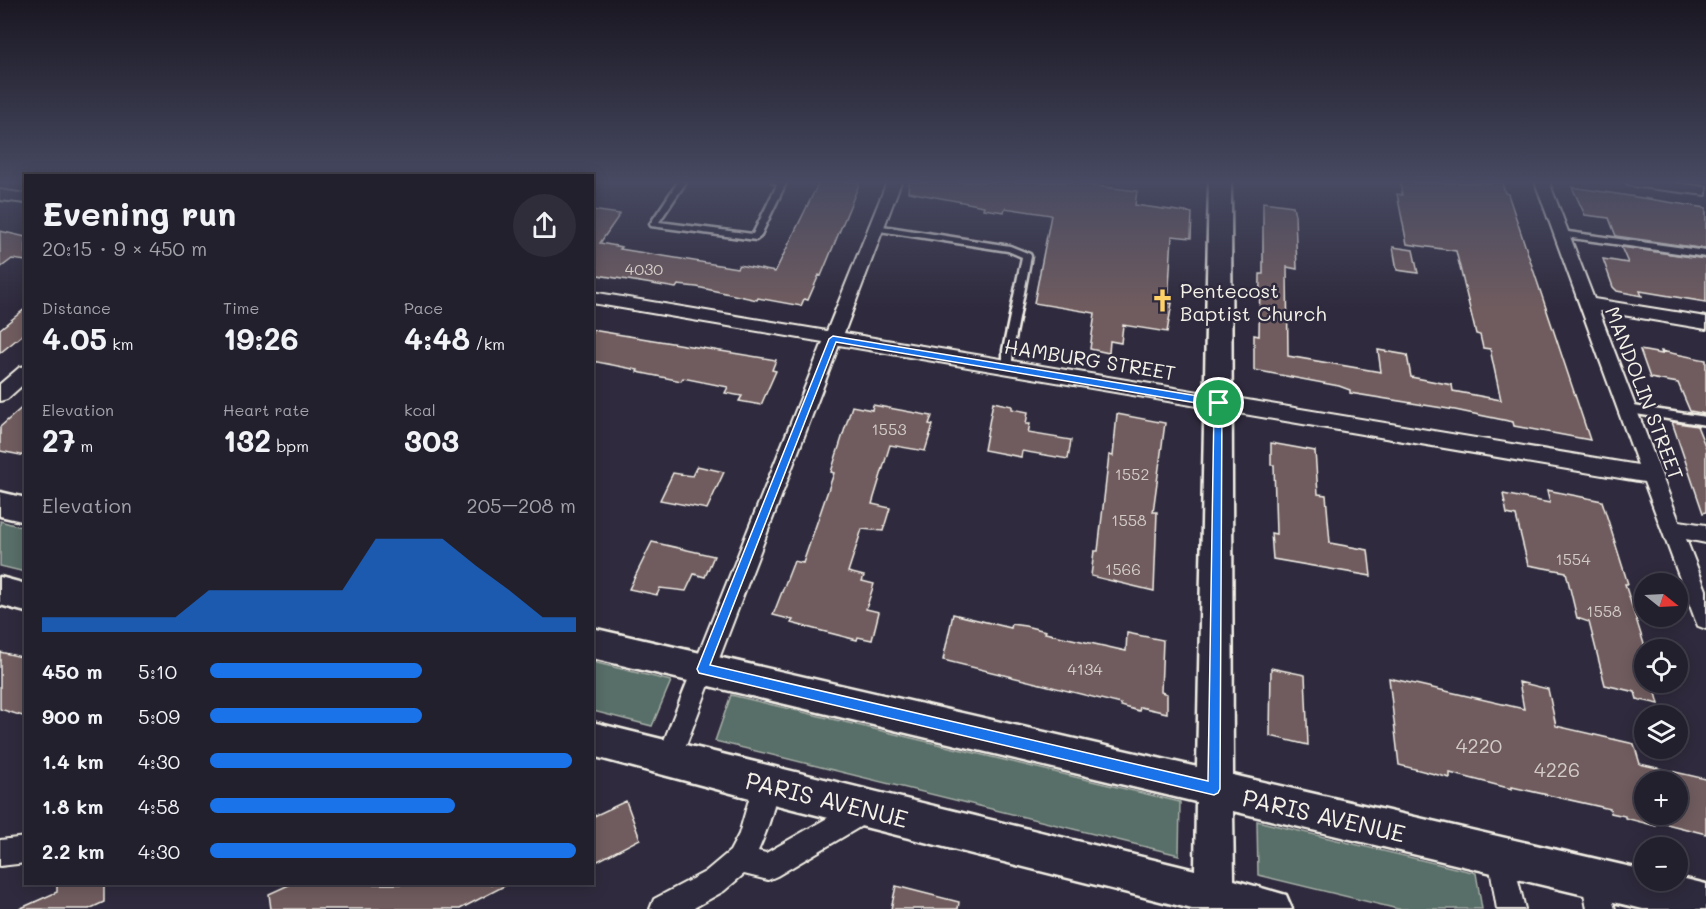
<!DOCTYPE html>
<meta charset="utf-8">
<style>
body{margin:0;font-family:Mali,sans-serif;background:#2f2d3a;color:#f1f3f6;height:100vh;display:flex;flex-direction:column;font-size:22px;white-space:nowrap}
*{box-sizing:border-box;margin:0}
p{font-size:20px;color:#a3a3aa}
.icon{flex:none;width:33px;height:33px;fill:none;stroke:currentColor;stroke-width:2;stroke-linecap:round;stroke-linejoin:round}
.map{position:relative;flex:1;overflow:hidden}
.sheet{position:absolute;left:24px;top:174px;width:570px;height:711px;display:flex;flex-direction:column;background:#23202e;border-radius:0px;box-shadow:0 3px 15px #0003,0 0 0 2px #403e4a}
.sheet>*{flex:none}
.needle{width:39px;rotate:108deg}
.controls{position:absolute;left:1634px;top:573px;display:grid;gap:12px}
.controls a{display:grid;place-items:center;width:54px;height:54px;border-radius:50%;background:#23202e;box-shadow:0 3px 15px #0003,0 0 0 2px #403e4a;font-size:30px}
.pin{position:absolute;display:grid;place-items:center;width:51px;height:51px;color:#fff;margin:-26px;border:3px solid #fff;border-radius:50%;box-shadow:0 2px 6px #0007}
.round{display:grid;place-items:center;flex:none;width:63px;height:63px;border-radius:32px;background:#2f2d3a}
.head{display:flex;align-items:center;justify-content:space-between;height:102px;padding:0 18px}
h1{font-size:33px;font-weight:800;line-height:45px}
.stats{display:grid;grid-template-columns:repeat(3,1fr);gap:9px;height:102px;padding:6px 18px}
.stats div{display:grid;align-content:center}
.stats b{font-size:30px;font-weight:800}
.stats small{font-size:16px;font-weight:400}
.stats p{font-size:16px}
.chart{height:168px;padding:12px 18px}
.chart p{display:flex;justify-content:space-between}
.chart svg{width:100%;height:108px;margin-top:6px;fill:#1a73e8;opacity:.7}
ul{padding:0 18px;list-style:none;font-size:20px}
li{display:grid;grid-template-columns:96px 72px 1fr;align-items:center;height:45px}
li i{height:15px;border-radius:8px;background:#1a73e8}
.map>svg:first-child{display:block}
.green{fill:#596e67;stroke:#a6b0a8;stroke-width:1.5}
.building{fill:#705b5e;stroke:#f4f1e8;stroke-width:1.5;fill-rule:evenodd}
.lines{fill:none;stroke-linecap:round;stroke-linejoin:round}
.lane-casing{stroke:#f4f1e8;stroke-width:5}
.street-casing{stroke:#f4f1e8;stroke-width:4}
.secondary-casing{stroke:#f4f1e8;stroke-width:5}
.lane{fill:#2f2a3d;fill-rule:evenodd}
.street{fill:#2f2a3d;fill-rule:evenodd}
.secondary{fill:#2f2a3d;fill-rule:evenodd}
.route{fill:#1a73e8;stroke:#fff;stroke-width:1.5;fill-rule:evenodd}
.labels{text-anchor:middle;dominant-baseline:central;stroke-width:5;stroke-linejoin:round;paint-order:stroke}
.number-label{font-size:16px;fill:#d3ccc6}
.poi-label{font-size:20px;fill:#f4f1e8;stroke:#2f2a3d;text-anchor:start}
.street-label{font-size:20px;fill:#f4f1e8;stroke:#2f2a3d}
.near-number-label{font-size:20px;fill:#d3ccc6}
.near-street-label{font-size:24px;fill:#f4f1e8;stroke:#2f2a3d}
</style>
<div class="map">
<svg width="1706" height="909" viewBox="0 0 1706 909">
<rect width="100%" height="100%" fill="#2f2a3d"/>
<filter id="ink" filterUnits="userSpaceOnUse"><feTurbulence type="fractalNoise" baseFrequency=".0167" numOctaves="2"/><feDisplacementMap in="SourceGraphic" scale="12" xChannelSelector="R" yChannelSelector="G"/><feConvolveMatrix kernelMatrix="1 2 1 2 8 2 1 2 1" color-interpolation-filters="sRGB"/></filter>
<g filter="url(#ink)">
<path class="green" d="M0,521l25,7v44l-25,-6z
M593,662l78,19 -19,45 -59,-15z
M731,695l449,107 -1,53 -464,-114z
M1257,821l219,52 6,36h-84l-140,-34z"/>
<path class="building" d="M819,182h41l-39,94 -2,-1 -11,25 -4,-1 -3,7 -43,-8 -1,2 -60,-13 -19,-2 -2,3 -84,-14v-64l28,4 -20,29 22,4 -2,2 117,19 2,-3 36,7z
M909,182h171v2l57,7 -2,14 57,8 -1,25 -19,-2 -4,67h4l-5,29 -44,-7 -2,18 -11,-2 -1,12 -19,-4 5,-36 -61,-10 17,-88 -46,-7 -1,4 -21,-3 1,-3 -76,-14z
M1400,182l102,1 3,10 3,1 82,246 -76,-14 -1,-4 -58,-12 -105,-17v-3l-11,-4 -85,-16v-35l5,1 1,-62h3v-72l30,4 2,9 2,54 -10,-2 1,89 93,16 -3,-22 29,5 4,22 41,8 1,6 48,9 -11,-51 -7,-1 -3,-13 -4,-1 -20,-83 -49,-7 -10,-50 5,1z
M1572,187l134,21v41l-90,-13 -7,-18 -24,-3z
M0,231l26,6v24l-14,-2 -12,9z
M1393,247l20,3 5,23 -21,-3z
M1621,247l85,12v43l-66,-11 2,5 -25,-5 -4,-4 -10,-28 25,4z
M26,308v24l-26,21v-24z
M592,330l184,30 -4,10 4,1 -15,34 -22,-4 3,-5 -17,-3 3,-6 -45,-9 -2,3 -44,-9 1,-2 -46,-9z
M1640,350l22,4 -1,-3 45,9v54l-16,-3 -12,-28 -28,-5z
M993,402l19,4v3l16,3 -2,12h4l-2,9 43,7 -3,19 -46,-8 -1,6 -37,-7z
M26,404v52l-26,-5v-24z
M873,405l59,11 -3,8 4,1 -8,26 -35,-6 -18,59 18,4 -7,23 -21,-2 -14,43 16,4 -2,5 12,3 -8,25 13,3 -7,28 -14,-3 -1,3 -66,-17 2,-3 -20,-5 21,-54 9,2 31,-90 -3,-1 21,-66 20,4z
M1117,414l48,9 -12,89h4l-3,79 -63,-15 3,-25h4l11,-96 4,1z
M1672,422l25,4 9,22v64l-3,1z
M1271,443l44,8 3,43 8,1 4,48 38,7 3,26 -98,-17 -2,-26 5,1 -2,-69h-3z
M697,466l27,6 -17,37 -47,-9 13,-27 19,3z
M1547,490l55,11 26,83h-3l19,60v38h9l6,22 -22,-5 -2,-7 -30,-7 -16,-63 -12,-4 -11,-46 -38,-7 -12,-49 -9,-2 -4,-20 47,9z
M652,542l62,14 -9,21 -11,-3 -8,17 -26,-3 -3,7 -28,-6z
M953,614l58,14 1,-4 13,2 21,5 -1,2 81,18 1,-18 36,7 -2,52 6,2v19l-27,-6 -1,4 -18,-5v-2l-178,-44z
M0,652l26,6v59l-26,-8z
M1271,668l34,7 3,70 -38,-9z
M1389,678l135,31 -5,-27 29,7 8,37 78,18 6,20 66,15v55l-51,-13 1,5 -31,-8v-2l-14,-3 -1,-4 -98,-22v2l-62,-16v5l-51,-13zM1644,782h33v32h-33z
M626,801l14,38 -48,25v-47z
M57,884h47v18l-15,7h-70l38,-17z
M291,884h217l-48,25h-189l-2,-15z
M896,886l63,16 -1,7h-67z"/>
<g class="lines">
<defs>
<path id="lane" d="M678,182h8l-27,40 94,12 24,-49 -5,-3 14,1 -26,54 -4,3 -105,-14 -1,-2z
M876,225l134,21 20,8 1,2 -18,94 -2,20 -3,1 -5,-3v-18l19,-93 -14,-6 -135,-21v-4z
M1561,231l145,20v6l-148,-21v-4z
M1627,405l79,12v8l-83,-13 -1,-3 1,-3z"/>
<path id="street" d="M887,182h14l-57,151 794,132 -103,-283h14l45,117 112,18v12l-107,-18 80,210 27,4v18l-20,-4 20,51v39l-8,-3 -3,-7 -51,-137 -805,-137 -158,413 -3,9 -9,3 -9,-3 -3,-9 166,-416 -231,-39v-11l235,39z
M1625,182h42l39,5v8l-74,-9z
M0,190l26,4v9l-26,-3z
M26,366v16l-19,17 -7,2v-17l20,-17z
M765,772l9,3c8,18 -8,58 -16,76l8,2 100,-57 9,4 4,9 -4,9 -98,58 -9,4 -24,-6 -20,17 -32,18h-42l4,-10 51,-27 25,-21 9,-17 17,-59z
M26,837v26l-26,3v-26z
M1501,843l9,4 15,62h-28l-9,-53 4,-9z
M1594,865l9,4 12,40h-28l-6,-31 4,-9z"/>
<path id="secondary" d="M1209,182h22l2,593 411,95v10h33v-3l29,7v25h-63l-410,-98 1,69 52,15 6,14h-100l-427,-107 -173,-46v-34l603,148 1,-68 -604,-144v-30l605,139z
M0,492l26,6v24l-26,-6z
M0,577l26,7v28l-26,-7z"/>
</defs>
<use href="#lane" class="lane-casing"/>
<use href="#street" class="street-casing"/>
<use href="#secondary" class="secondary-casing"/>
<use href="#lane" class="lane"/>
<use href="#street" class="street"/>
<use href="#secondary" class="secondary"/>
</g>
</g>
<linearGradient id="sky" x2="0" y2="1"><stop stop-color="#1a1722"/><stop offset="0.59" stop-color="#474a62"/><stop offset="1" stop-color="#474a62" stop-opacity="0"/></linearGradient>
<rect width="1706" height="309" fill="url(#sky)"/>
<path class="route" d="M833,336l389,64 -2,389 -2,4 -4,2 -515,-122 -2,-4 132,-330zM836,342l378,64 -6,375 -498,-116z"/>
<defs>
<symbol id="church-bare" viewBox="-9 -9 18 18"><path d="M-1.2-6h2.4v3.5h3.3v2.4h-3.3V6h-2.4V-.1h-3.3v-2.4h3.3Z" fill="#ffd166" stroke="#2f2a3d" stroke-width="2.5" paint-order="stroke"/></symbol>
</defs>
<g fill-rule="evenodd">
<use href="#church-bare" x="1146" y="284" width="33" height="33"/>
</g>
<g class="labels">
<g class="number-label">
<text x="644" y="268">4030</text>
<text x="889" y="428">1553</text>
<text x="1132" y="473">1552</text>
<text x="1129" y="519">1558</text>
<text x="1573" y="558">1554</text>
<text x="1123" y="568">1566</text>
<text x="1604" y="610">1558</text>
<text x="1085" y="668">4134</text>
</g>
<g class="poi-label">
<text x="1180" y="290">Pentecost<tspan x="1180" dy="23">Baptist Church</tspan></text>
</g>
<g class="street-label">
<text transform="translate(1090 359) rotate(9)">HAMBURG STREET</text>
<text transform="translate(1645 393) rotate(69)">MANDOLIN STREET</text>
</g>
<g class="near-number-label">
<text x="1479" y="745">4220</text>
<text x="1557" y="769">4226</text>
</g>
<g class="near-street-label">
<text transform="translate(827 799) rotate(14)">PARIS AVENUE</text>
<text transform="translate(1324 815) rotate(13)">PARIS AVENUE</text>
</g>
</g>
</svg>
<div class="controls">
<a><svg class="needle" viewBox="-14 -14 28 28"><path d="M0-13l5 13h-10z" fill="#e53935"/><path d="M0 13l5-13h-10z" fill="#a3a3aa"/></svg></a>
<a><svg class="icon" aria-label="locate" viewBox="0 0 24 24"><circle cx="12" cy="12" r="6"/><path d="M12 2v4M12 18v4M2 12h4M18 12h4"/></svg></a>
<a><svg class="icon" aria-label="layers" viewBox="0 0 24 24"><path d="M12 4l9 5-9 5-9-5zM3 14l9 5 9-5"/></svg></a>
<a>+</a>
<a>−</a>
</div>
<div class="pin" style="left:1219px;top:403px;background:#1e9e55"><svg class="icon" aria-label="arrive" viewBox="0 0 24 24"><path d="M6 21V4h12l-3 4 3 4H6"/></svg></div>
<section class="sheet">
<div class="head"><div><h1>Evening run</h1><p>20:15 · 9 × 450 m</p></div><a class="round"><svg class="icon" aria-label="share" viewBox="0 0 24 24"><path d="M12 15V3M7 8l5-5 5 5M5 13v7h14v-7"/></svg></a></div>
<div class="stats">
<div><p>Distance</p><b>4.05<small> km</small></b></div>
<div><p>Time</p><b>19:26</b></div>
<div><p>Pace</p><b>4:48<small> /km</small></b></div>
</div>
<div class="stats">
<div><p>Elevation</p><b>27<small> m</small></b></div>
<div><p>Heart rate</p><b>132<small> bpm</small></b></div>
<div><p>kcal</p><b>303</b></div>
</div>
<div class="chart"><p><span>Elevation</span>205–208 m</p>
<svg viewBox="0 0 160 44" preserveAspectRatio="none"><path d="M0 44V38L10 38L20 38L30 38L40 38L50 27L60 27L70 27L80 27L90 27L100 6L110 6L120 6L130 17L140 27L150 38L160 38V44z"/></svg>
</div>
<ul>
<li><b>450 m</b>5:10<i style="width:58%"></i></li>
<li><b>900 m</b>5:09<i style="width:58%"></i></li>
<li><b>1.4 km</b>4:30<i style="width:99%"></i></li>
<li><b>1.8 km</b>4:58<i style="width:67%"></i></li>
<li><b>2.2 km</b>4:30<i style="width:100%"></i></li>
</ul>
</section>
</div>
